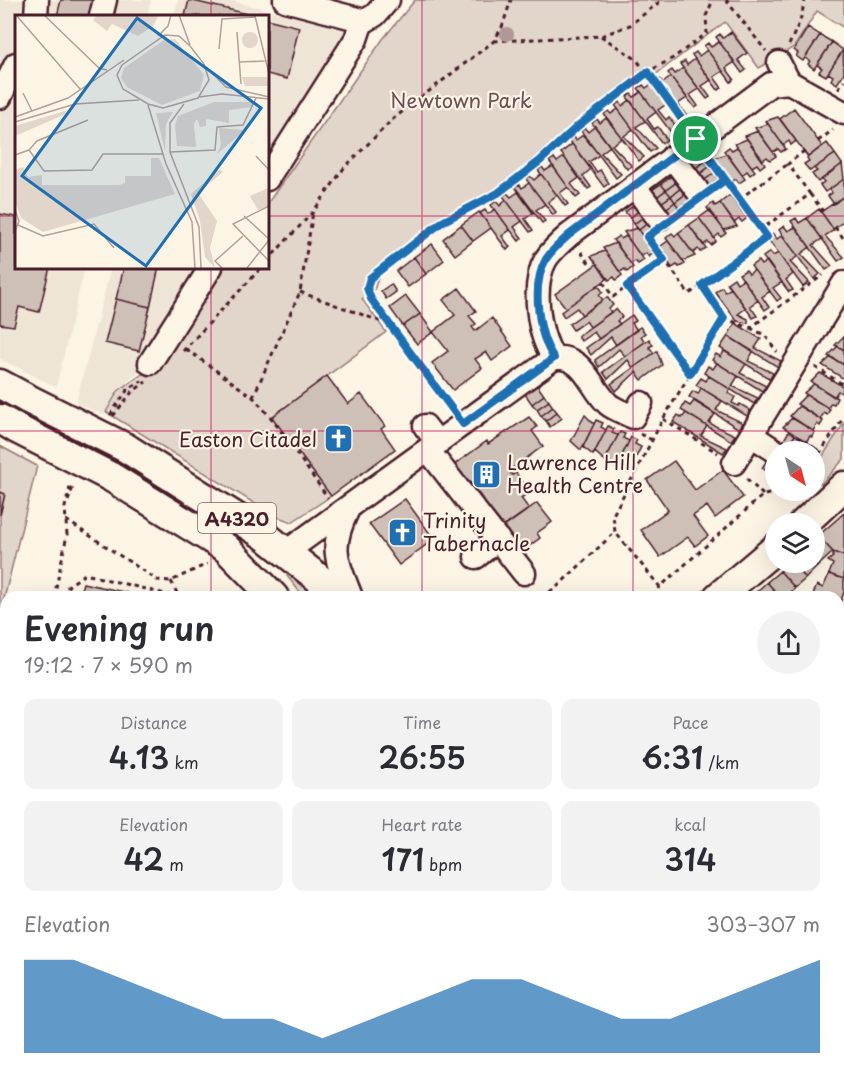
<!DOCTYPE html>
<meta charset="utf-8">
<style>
body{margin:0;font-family:"Playpen Sans",sans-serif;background:#f2f2f3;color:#2b2b33;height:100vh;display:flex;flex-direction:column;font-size:22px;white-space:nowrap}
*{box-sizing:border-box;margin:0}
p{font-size:20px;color:#7c7c81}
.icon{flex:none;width:33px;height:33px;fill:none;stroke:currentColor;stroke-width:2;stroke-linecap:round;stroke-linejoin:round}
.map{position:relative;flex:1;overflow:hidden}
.panel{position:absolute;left:0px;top:591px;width:844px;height:488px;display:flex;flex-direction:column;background:#fff;border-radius:18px 18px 0 0;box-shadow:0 6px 24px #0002}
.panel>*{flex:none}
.needle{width:39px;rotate:144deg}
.buttons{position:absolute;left:765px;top:441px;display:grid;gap:12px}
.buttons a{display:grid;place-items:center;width:60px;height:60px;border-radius:50%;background:#fff;box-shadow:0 6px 24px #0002;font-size:30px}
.pin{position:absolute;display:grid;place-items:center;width:51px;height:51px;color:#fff;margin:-26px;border:3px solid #fff;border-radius:50%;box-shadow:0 2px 6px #0007}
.round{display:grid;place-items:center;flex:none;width:63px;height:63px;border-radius:32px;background:#f2f2f3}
.summary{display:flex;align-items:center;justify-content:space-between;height:102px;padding:0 24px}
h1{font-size:33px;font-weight:600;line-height:45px}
.metrics{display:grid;grid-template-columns:repeat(3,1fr);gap:9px;height:102px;padding:6px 24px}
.metrics div{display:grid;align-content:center;border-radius:12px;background:#f2f2f3;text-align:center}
.metrics b{font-size:30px;font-weight:600}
.metrics small{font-size:16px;font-weight:400}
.metrics p{font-size:16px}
.chart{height:168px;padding:12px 24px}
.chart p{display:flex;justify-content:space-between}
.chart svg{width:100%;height:108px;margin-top:6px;fill:#1f6fb2;opacity:.7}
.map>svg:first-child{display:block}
.built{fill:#eee5d7}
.green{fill:#e2d5ca;stroke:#967a7a;stroke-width:1.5}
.building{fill:#cfc0b7;stroke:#4a1f2b;stroke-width:1.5}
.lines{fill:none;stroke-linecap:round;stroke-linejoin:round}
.minor-casing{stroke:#4a1f2b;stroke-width:27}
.major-casing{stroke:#4a1f2b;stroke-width:33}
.path{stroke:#4a1f2b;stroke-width:3;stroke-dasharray:4.5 4.5;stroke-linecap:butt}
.minor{stroke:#fcf5e5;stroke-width:22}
.major{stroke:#fcf5e5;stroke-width:28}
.major-bridge-casing{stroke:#4a1f2b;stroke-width:33;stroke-linecap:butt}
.major-bridge{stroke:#fcf5e5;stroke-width:28}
.tree{fill:#af9895}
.route-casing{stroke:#fff;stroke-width:12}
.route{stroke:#1f6fb2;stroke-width:8}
.grid{fill:none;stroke:#c2185b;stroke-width:1.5;stroke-opacity:0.55}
.labels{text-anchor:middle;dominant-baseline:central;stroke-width:4.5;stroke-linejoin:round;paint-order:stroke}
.shield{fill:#fcf5e5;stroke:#7f5f63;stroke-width:1.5}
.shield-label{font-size:18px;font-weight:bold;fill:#4a1f2b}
.park-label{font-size:20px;fill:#704c53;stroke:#fcf5e5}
.poi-label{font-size:20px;fill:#4a1f2b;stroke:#fcf5e5;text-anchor:start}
.inset-road{fill:none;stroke:#b59f9b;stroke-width:1.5}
.view{fill:#1f6fb2;fill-opacity:0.15;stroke:#1f6fb2;stroke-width:3}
.inset-edge{fill:none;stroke:#4a1f2b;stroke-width:3}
</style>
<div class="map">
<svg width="844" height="1078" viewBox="0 0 844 1078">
<rect width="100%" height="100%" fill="#fcf5e5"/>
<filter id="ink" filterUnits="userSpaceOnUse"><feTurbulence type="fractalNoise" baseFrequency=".0167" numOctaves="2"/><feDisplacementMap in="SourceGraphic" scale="12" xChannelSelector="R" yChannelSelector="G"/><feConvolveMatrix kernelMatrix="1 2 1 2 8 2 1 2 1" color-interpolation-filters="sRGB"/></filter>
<g filter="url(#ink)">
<path class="built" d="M0,0h151l-4,16h-131v251h69l-29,120 -56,-28z
M178,0h51l141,36 -103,154v-174h-93z
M111,267h105l-64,95 -35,28 -13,25 -28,-12z
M844,949v129h-130l3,-6h121v-121z"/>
<path class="green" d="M415,0h429v28l-27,-17 -23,36 -35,21 -34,-46 -74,56 -4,-3 -64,50 -35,34 -53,40 -40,19 -75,55 -6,17 -12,9 24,33 -114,85 59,79 -39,26 -17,-6 -169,-104 12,-21 37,-26 68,-98h44v-63l116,-165z
M844,423v36l-23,25 -6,-5v-11z
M0,446l37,20 -37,149v-100l5,-21 -5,-2z
M288,572l33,25h-17l-17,-21z
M844,987v91h-93l1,-5 86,-1 1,-84z
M459,1073h189l-4,5h-170z"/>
<path class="building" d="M61,0h35l-5,16h-34z
M189,0l67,16h-71z
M267,19l32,8 -12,52 -20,-5z
M808,27l12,8 -17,26 -7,-5 2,-3 -4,-3z
M731,32l16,21 -9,7 8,10 -4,3 -26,-36 4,-3 3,4z
M820,35l12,7 -18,27 -6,-5 2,-3 -5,-3z
M719,42l16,20 -9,6 8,11 -3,3 -27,-36 4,-3 3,4z
M832,42l11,8 -17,26 -7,-4 3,-4 -5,-3z
M707,50l16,21 -9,6 8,11 -4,2 -26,-35 4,-3 3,4z
M843,50l1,23 -7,11 -6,-4 2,-4 -5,-3z
M695,59l16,21 -9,6 8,11 -3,2 -27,-35 5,-3 2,4z
M683,68l16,21 -9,6 8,11 -3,2 -27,-35 4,-3 3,4z
M671,77l16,21 -9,6 8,11 -3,2 -27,-35 4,-3 3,4z
M653,83l15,20 -10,7 8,10 3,-3 10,13 -6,5 -35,-47 5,-3 3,3z
M641,92l15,20 -9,7 7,10 4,-2 9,13 -5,3 -35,-46 4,-3 3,3z
M630,100l15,21 -9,6 20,21 -6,4 -35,-47 5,-3 2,4z
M794,108l28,38 -14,11 -28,-38z
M618,109l15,20 -9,7 20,21 -5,4 -35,-47 4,-3 3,3z
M778,117l18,24 -5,4 -2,-4 -6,4 -17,-24z
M606,118l16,20 -10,7 20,21 -5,3 -35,-46 5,-4 3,4z
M768,124l18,25 -5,3 -3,-3 -5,3 -18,-24z
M595,126l15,20 -9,7 20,21 -5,4 -35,-47 4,-3 3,4z
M758,131l18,25 -6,4 -3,-3 -4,3 -18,-24z
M583,135l16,20 -10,7 8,10 3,-2 9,13 -5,4 -35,-47 5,-3 2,3z
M747,139l18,25 -5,4 -3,-4 -5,3 -17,-23z
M827,143l8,11 -25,17 -6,-7 5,-3 -2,-3z
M572,144l19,25 -8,7 8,11 -3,2 -27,-36z
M729,147l3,3 5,-3 18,24 -5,4 -3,-4 -5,4 -18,-24z
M727,154l18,25 -6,4 -3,-4 -5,3 -17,-24z
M835,154l7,10 -24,18 -6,-8 5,-3 -3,-3z
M700,155l5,6 -12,9 -5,-6z
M564,157l15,21 -8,6 9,11 -4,3 -27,-37 5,-3 3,4z
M705,161l4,6 -12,9 -4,-6z
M842,164l2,15 -19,13 -5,-7 4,-3 -2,-3z
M553,166l15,21 -8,6 8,11 -3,2 -27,-36 4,-3 3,4z
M709,167l5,6 -12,9 -5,-6z
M714,173l4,6 -12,9 -4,-6z
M541,174l16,21 -9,7 8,10 -3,3 -27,-36 4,-3 4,4z
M673,175l5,6 -12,9 -5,-6z
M844,179v17l-10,8 -6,-8 4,-3 -2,-4z
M678,181l4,6 -11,9 -5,-6z
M529,183l16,21 -9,6 9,11 -3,2 -27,-36 4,-3 3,4z
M661,184l5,6 -12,9 -5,-7z
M682,187l5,6 -12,9 -4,-6z
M666,190l5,6 -13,9 -4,-6z
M518,192l15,21 -8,6 8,11 -3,2 -27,-36 4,-3 4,4z
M687,193l4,6 -12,9 -4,-6z
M730,195l17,23 -5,4 -3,-3 -5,4 -14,-20z
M671,196l4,6 -12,9 -5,-6z
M844,196v25l-11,8 -12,-17z
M506,200l16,21 -8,6 8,11 -3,3 -28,-36 5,-4 4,5z
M675,202l4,6 -11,9 -5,-6z
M637,203l4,6 -11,9 -5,-6z
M713,203l2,3 5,-3 17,23 -13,4 -17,-22z
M495,209l15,21 -8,6 8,11 -3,3 -27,-37 5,-3 3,4z
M641,209l5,6 -12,9 -4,-6z
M819,209l15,21 -9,6 19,21 -6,4 -31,-43z
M710,210l16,23 -5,4 -2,-3 -5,4 -15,-20z
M479,212l12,16 -18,13 -12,-16z
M0,214l16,3v50h34l-11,45 -20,-5 -5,19 -14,-2z
M646,215l4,6 -11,9 -5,-6z
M699,218l17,23 -5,4 -3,-3 -5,3 -14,-20z
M796,218l3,5 8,-5 15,21 -9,6 19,21 -6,4 -35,-49z
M650,221l5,7 -12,8 -4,-6z
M461,225l12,16 -18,14 -12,-16z
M689,225l17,23 -6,4 -2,-3 -5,4 -15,-20z
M784,226l4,5 7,-4 15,20 -9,7 19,20 -6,5 -35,-49z
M637,228l17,24 -5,5 -3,-4 -5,4 -17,-25z
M672,233l3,3 3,-3 17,23 -12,5 -17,-23z
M773,234l4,5 5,-4 16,21 -8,6 19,20 -6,5 -36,-49z
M619,236l2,3 5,-3 18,24 -6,4 -3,-3 -4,3 -18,-24z
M668,241l17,23 -6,3 -2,-2 -5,3 -14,-20z
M616,243l17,24 -6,5 -2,-3 -5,3 -17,-24z
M432,244l12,16 -18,14 -12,-17z
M605,251l17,24 -6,5 -2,-3 -5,3 -18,-24z
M770,252l3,4 5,-3 15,21 -7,6 7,10 -4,2 -26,-35z
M414,257l12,17 -18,13 -12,-16z
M758,261l3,4 6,-4 15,21 -9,6 8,10 -4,3 -26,-35z
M597,264l10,15 -41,29 -11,-14z
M124,267h35l-9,40 -34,-8z
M746,270l3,4 5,-4 16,21 -8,6 7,10 -4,3 -26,-36z
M734,278l3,5 6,-4 15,21 -8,6 7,10 -4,2 -26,-35z
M391,284l5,8 -10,7 -5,-8z
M598,285l5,7 -4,3 4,5 -21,15 -5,-7 -13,9 -3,-5z
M722,287l3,5 6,-4 15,20 -8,6 10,5v4l-11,-2 -22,-29z
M459,288l17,23 -7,5 7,8 -4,3 3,4 17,-13 20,28 -20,15 -6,-9 -11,7 7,9 -29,22 -21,-27 16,-12 -15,-19 22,-17 -12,-15z
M406,296l14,18 -17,12 -13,-18z
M607,297l6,8 -4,4 2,3 -21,15 -4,-6 -13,9 -4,-6z
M116,299l34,8 -11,44 -34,-8z
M616,309l6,8 -5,4 3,3 -21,15 -5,-7 -13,9 -3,-5z
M420,314l13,18 -16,12 -14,-18z
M632,315l4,6 -4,2 5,7 -21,15 -5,-8 -20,18 -5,-7z
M735,323l26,16 -6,9 26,13 -3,6 -50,-31z
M640,327l5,6 -4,3 4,6 -20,14 -6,-7 -20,18 -4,-7z
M728,336l25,16 -5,9 25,12 -3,6 -50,-31z
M844,336v14l-9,-5z
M649,339l4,6 -4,2 5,6 -21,15 -5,-8 -20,19 -5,-7z
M838,346l6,4v15l-16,-9z
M657,351l5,14 -20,15 -6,-8 -20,19 -5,-7z
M724,351l22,13 -6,9 26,13 -4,5 -50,-31 4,-6 5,3z
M831,357l13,8v14l-22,-14z
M717,363l21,13 -6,10 26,12 -4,6 -50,-31 4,-7 5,3z
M820,373l24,14 -3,6 -3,-2 -4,6 -23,-15z
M327,376l21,28 13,-10 24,32 -4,3 14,20 -64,47 -59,-79z
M709,376l21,13 -2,4 7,4 -3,6 6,3 2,-2 10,6 -3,6 -51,-31 5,-7 5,3z
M814,384l23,14 -3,6 -3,-1 -3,5 -24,-15z
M537,385l7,10 -12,9 -7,-10z
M701,388l21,13 -6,9 27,13 -4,6 -50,-32 4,-6 5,3z
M544,395l5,6 -12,8 -5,-5z
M806,395l24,14 -3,6 -3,-2 -4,6 -23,-15z
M549,401l4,6 -12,9 -4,-7z
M694,401l21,13 -6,9 26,12 -4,6 -50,-31 4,-7 5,3z
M799,406l24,15 -3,5 -3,-2 -4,7 -23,-15z
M553,407l4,5 -11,9 -5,-5z
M557,412l5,6 -12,9 -4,-6z
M686,413l21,13 -6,10 26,12 -4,5 -50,-31 5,-7 4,3z
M585,415l9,9 -13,26 -10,-9z
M529,417l8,10 -5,4 11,15 -34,25 3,4 4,-2 14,19 -9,6 8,11 -32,23 -16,-22 6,-4 -8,-12 -4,3 -8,-11 4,-3 -3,-3 -2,1 -12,-16 33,-24 1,3z
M792,418l23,14 -3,5 -2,-1 -4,6 -23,-15z
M596,420l7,3 -2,4 5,3 -13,25 -10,-8z
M608,426l6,3 -2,4 6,2 -13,26 -10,-9z
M789,431l6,4 -7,11 -6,-3z
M620,432l5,2 -2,4 6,3 -13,26 -10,-9z
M795,435l6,3 -7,12 -6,-4z
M631,437l6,3 -2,4 6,3 -13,26 -10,-9z
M801,438l6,4 -6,10h-5l-2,-2z
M807,442l6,4 -4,6h-8z
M813,446l6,4 -5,7v-5h-5z
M767,460l8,5 -5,8 -8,-5z
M674,461l21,29 28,-20 20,27 -28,21 -8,-12 -14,10 15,20 -13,10 -7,-9 -28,20 -19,-27 27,-20 -21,-30z
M0,492l5,2 -5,21z
M405,499l29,40 -35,26 -30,-41z
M537,503l15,19 -15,11 3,5 -19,14 -18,-25z
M844,513v43l-11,-4 -15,-16z
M818,536l15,16 -16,15 -4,-5 1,-23z
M833,552l11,4v23l-15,-5 4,-10 -5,-3 5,-4z
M789,562l17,16 -11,10 -15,-17z
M791,562h22l4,5 -11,11z
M780,571l15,17 -9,9h-6l-13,-15z
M829,574l15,5v13l-6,17v-12h-26l5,-12 6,3z
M767,582l13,15h-23l-3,-3z
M83,583l23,5 -3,9h-24z
M106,588l22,5v4h-25z
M0,1029l6,2v28l-6,-2z"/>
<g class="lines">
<defs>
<path id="minor" d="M285,0l80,21 10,-6 13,-15
M36,16l1,-16
M101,16l4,-16
M779,63l10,19
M0,97l16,-33
M672,157l25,33
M267,179l89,-140 6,-18
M634,186l25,33
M554,358c30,-3 36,29 54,46 7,6 18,9 25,13l8,-14
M150,363l61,-96
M425,426l13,17
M751,435l26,17
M428,450l96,123
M734,463l110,-180
M348,509c-19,39 -12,49 3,88
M286,552l268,-194c-16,-23 -23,-73 -8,-99 6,-9 15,-17 23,-24l202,-151 18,-2 55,31
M476,557l22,-18
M838,734h6
M45,1072l2,6"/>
<path id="major" d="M0,384l28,15
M0,419l17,10
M126,448l138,87 78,62
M111,477l115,71 48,49
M803,524l41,-38
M718,597l58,-49
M838,658l6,-16
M343,1072l22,6
M106,1078l11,-6
M149,1078l11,-6
M674,1078l4,-6"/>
</defs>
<use href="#minor" class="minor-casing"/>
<use href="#major" class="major-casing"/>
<path class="path" d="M726,0l40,51
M601,36l35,23 50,65
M494,41l107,-5 29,-11 32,-25
M789,45l11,-24 5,-21
M838,89l6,-9
M818,141l15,-11
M709,156l16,24
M716,186l9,-6 37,49
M810,194l13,17
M739,199l49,-35
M835,227l9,12
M648,236l41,58 13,-9
M581,252l11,15
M267,261l46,-49 31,-44 49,-49 101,-78 8,-14 9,-27
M603,282l10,15 51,-37
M627,286l63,88
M300,292l88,32 63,84
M724,318l26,10 73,-53
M388,324c-10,-15 -23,-28 -18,-46l72,-56 56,-29 42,-32 39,-36 69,-53 25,-14 34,-25 -1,-17 7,-16
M750,328l15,7 12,17
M186,349l67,48 20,23 55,78
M183,351l79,-84
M815,367l29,18
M253,397l47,-105 13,-80
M110,415l18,-26 14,-8
M113,416l19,-24 14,-10
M663,419l55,34
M640,434l12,6
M814,462l30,-45
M747,479l16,16
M796,490l-33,5 -103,92 -45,-55 -2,-17 50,-96 61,-101 -22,-33 65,-48 -5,-8 48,-35 -22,-30 16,-13
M68,501l6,-17
M66,520l91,60 14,1 36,-17
M171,581l8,16
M54,597l13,-62 -2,-28 6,-24
M66,597l2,-11 17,-12 92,23
M542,597l16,-11 57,-54
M654,597l6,-10
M0,771l6,-13
M0,899l6,-9
M838,900l6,1
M838,932l6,-1
M0,933l6,11
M0,1067l6,-1
M483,1074v-2
M706,1078l2,-6"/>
<use href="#minor" class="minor"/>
<use href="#major" class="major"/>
<defs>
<path id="major-bridge" d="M28,399l98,49
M17,429l94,48"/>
</defs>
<use href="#major-bridge" class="major-bridge-casing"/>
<use href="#major-bridge" class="major-bridge"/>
</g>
<circle class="tree" cx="507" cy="34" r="7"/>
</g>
<g class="lines" filter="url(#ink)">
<defs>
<path id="route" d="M696,139l-127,96c-8,7 -17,15 -23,24 -15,26 -8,76 8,99l-91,66 -92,-125 -4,-11 3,-10 72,-56 56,-29 42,-32 39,-36 69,-53 77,108 -78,57 17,23 -37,26 63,88 34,-56 -22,-33 65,-48 -71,-98"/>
</defs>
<use href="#route" class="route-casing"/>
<use href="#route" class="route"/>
</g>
<path class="grid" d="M211,0v16M422,0v597M633,0v597M0,216h16M267,216h577M211,267v330M0,431h844M0,647h6M838,647h6M0,862h6M838,862h6M211,1072v6M422,1072v6M633,1072v6"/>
<defs>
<symbol id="church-square" viewBox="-11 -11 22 22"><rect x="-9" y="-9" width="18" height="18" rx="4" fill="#1f6fb2" stroke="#fcf5e5"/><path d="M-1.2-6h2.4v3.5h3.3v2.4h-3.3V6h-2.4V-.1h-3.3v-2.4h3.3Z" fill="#fff"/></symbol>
<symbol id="building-square" viewBox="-11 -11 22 22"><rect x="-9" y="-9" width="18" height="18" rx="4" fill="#1f6fb2" stroke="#fcf5e5"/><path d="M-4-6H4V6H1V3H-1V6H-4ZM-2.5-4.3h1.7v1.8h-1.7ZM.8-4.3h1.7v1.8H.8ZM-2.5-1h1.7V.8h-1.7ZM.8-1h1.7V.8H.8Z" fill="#fff"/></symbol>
</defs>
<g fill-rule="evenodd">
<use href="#church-square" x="322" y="422" width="33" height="33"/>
<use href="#building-square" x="470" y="458" width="33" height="33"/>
<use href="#church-square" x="386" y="516" width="33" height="33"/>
</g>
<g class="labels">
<rect class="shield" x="198" y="503" width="78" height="30" rx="4.5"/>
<g class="shield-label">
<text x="237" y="518">A4320</text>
</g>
<g class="park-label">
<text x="461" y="100">Newtown Park</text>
</g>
<g class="poi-label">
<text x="317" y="439" text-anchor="end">Easton Citadel</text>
<text x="507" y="462">Lawrence Hill<tspan x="507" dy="23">Health Centre</tspan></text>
<text x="423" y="520">Trinity<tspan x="423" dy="23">Tabernacle</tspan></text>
</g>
</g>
<g transform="translate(15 15)">
<rect width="254" height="254" fill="#fcf5e5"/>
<path d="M82,0h62l-6,11 -15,10 -26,-12 -5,7 -14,-11zM227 25a8 8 0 1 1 16 0a8 8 0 1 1-16 0ZM160,24l29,36 -4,16 -38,14 -35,-18 -6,-9 3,-10 40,-28zM227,62h25l1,9h-23zM199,87h40l-2,5 -23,3v13l-23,-4v7l-6,1 -3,-8 -3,5 2,23 -19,-1 -2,-21 3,-9zM50,96l1,3 -51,22v-10zM158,97l-7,12 -1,27 -9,-38zM204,113l25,2v1l-27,23 4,-9zM136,143h8l16,36 -132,38 -22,-14 -6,-17v-31l8,-3 5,10 14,-2v10h77l6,-2v-7h26zM205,154l3,3 -25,21 19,28 -7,27 5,20 -10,-11 -5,-36 -9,-27zM253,173v18l-10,4 -8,-14z" fill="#e2d5ca"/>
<path class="inset-road" d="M1,0l64,74M29,0l55,53 8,2M164,0l11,30M240,1l14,58M222,17l4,52M150,20l14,1 11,10 14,18 5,16 -11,18 -35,10 -15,-4 -25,-15 -6,-14 5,-10zM143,21l10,-10 3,-11M204,34l3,-30 33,-2M225,47l25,-1M191,52l20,20 43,10M8,78l9,18M184,82l23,-3 47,5M169,89l-14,19v29l29,75 2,41M133,90l18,59 26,58 3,46M0,102l53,-19 56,-38M0,107l60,-18 64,-4M14,135l8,-9 51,-21M155,137l45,-2 2,-23 26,-2 13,-27M0,140l14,-5 15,21 48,-1 11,-16h60M241,141l13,14M254,191l-36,18 36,37M0,195l4,11 -4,10M229,201l25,23M3,210l25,11 51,-12 20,24M207,253l-7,-7 28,-25M232,253l22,-28"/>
<path class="view" d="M122,3l124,90 -115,158 -124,-90z"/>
<rect width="254" height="254" class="inset-edge"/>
</g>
</svg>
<div class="buttons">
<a><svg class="needle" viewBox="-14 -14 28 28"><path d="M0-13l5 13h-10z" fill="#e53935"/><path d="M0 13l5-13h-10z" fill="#7c7c81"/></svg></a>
<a><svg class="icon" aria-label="layers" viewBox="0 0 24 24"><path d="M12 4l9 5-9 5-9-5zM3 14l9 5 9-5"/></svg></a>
</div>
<div class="pin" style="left:696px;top:139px;background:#1e9e55"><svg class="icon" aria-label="arrive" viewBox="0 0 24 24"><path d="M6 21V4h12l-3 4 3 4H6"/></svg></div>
<section class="panel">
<div class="summary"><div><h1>Evening run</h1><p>19:12 · 7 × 590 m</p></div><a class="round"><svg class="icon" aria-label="share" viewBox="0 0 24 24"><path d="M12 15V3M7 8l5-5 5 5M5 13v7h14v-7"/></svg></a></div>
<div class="metrics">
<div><p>Distance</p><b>4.13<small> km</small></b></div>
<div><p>Time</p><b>26:55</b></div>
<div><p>Pace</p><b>6:31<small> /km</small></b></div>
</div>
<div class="metrics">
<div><p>Elevation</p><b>42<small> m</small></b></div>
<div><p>Heart rate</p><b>171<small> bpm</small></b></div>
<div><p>kcal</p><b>314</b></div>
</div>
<div class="chart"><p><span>Elevation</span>303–307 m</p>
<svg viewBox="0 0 160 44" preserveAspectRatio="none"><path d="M0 44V6L10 6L20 14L30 22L40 30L50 30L60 38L70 30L80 22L90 14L100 14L110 22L120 30L130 30L140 22L150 14L160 6V44z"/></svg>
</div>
</section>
</div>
